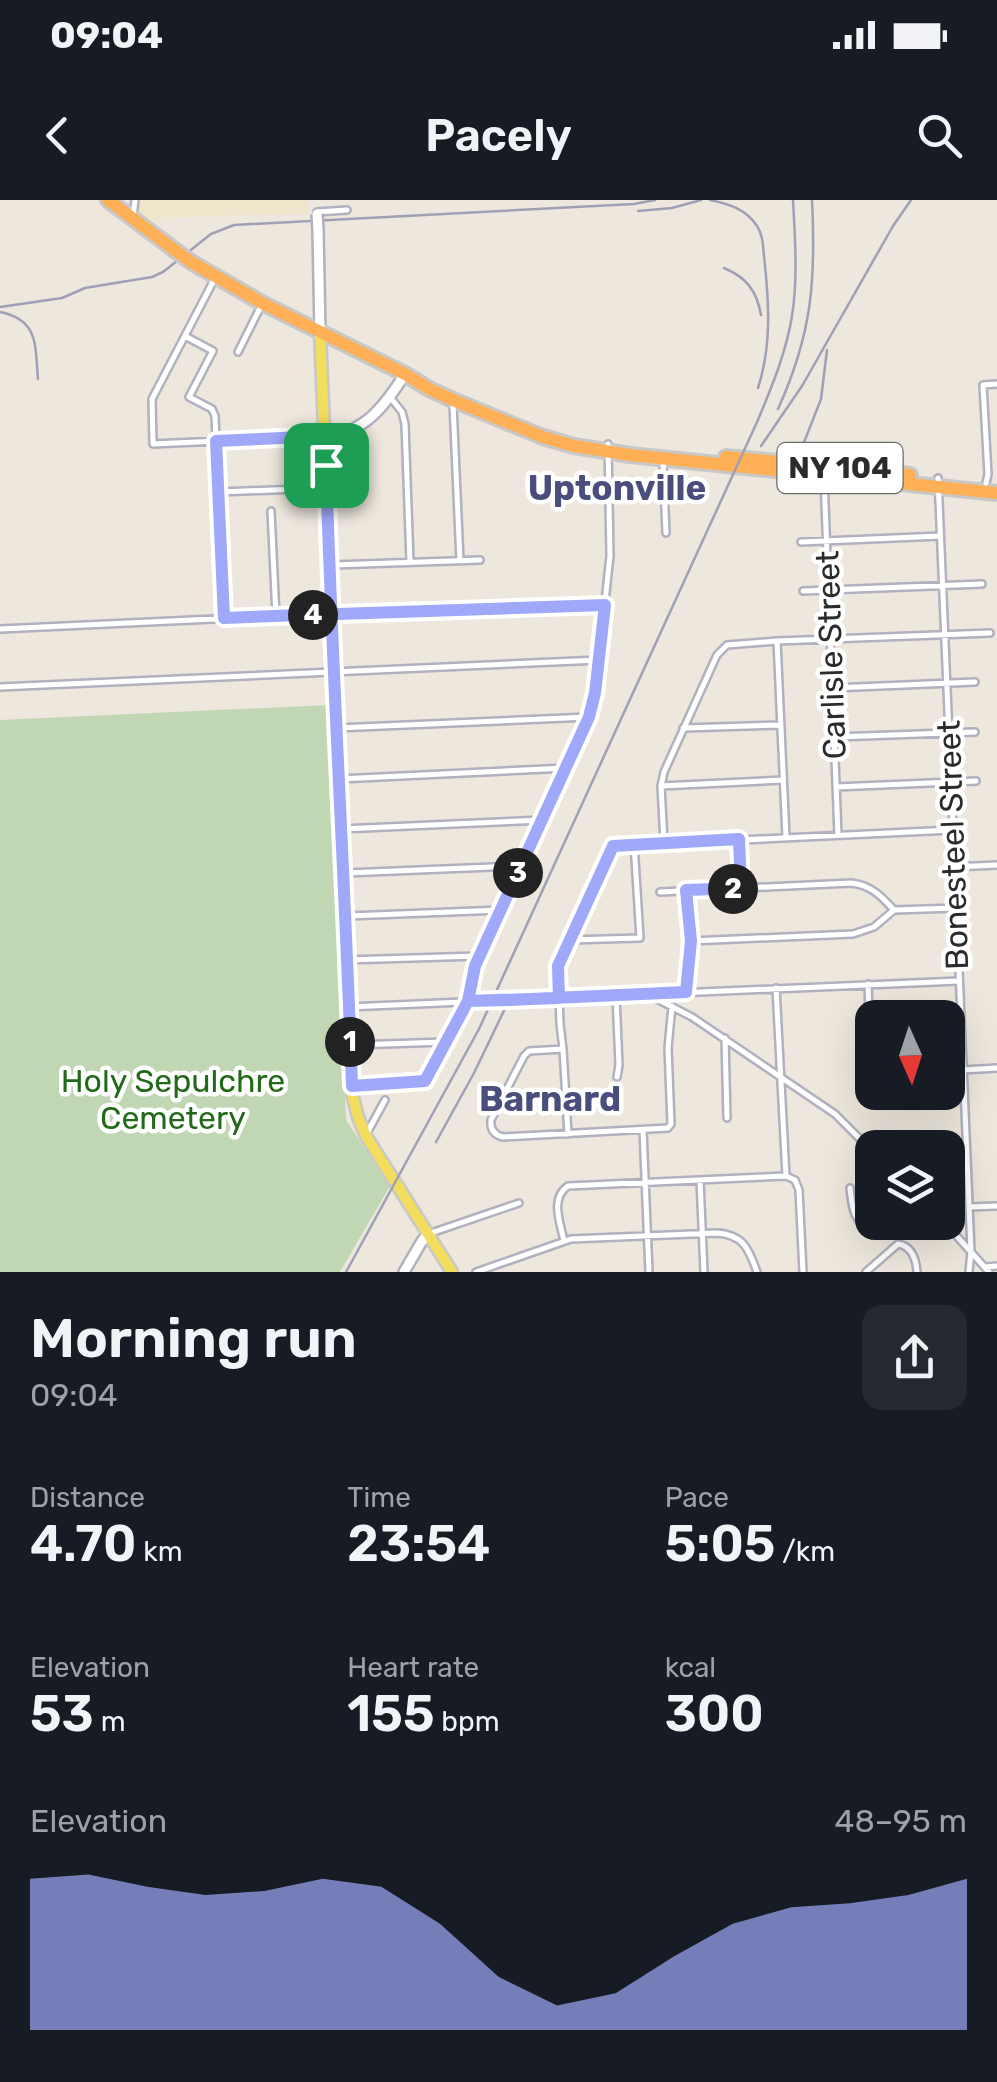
<!DOCTYPE html>
<meta charset="utf-8">
<style>
body{margin:0;font-family:Rubik,sans-serif;background:#242831;color:#f1f3f6;height:100vh;display:flex;flex-direction:column;font-size:38px;white-space:nowrap}
*{box-sizing:border-box;margin:0}
p{font-size:32px;color:#9ea1a6}
.icon{flex:none;width:55px;height:55px;fill:none;stroke:currentColor;stroke-width:2;stroke-linecap:round;stroke-linejoin:round}
.map{position:relative;height:1072px;overflow:hidden}
.panel{display:flex;flex-direction:column;background:#171b24;flex:1}
.panel>*{flex:none}
.needle{width:65px;rotate:177deg}
.tools{position:absolute;left:855px;top:800px;display:grid;gap:20px}
.tools a{display:grid;place-items:center;width:110px;height:110px;border-radius:20px;background:#171b24;box-shadow:0 10px 40px #0002;font-size:50px}
.pin{position:absolute;display:grid;place-items:center;width:85px;height:85px;color:#fff;margin:-42px;border-radius:20px;box-shadow:0 5px 15px #0006}
.km{position:absolute;width:50px;height:50px;margin:-25px;border-radius:50%;background:#222;color:#fff;font-size:28px;line-height:50px;text-align:center}
.round{display:grid;place-items:center;flex:none;width:105px;height:105px;border-radius:20px;background:#242831}
.summary{display:flex;align-items:center;justify-content:space-between;height:170px;padding:0 30px}
h1{font-size:55px;font-weight:600;line-height:75px}
.metrics{display:grid;grid-template-columns:repeat(3,1fr);gap:15px;height:170px;padding:10px 30px}
.metrics div{display:grid;align-content:center}
.metrics b{font-size:50px;font-weight:600}
.metrics small{font-size:28px;font-weight:400}
.metrics p{font-size:28px}
.chart{height:280px;padding:20px 30px}
.chart p{display:flex;justify-content:space-between}
.chart svg{width:100%;height:180px;margin-top:10px;fill:#9fa8f9;opacity:.7}
.status{display:flex;justify-content:space-between;align-items:center;height:70px;padding:0 50px;background:#171b24;direction:ltr}
.status svg{height:28px;fill:currentColor}
header{display:flex;justify-content:space-between;align-items:center;height:130px;padding:0 30px;background:#171b24;font-size:45px;font-weight:600}
.map>svg:first-child{display:block}
.education{fill:#efe6cc}
.cemetery{fill:#c1d7b3}
.lines{fill:none;stroke-linecap:round;stroke-linejoin:round}
.street-casing{stroke:#b1b1bf;stroke-width:10}
.secondary-casing{stroke:#b1b1bf;stroke-width:14}
.primary-casing{stroke:#c8c8c8;stroke-width:15}
.highway-casing{stroke:#c8c8c8;stroke-width:18}
.street{stroke:#fff;stroke-width:5}
.secondary{stroke:#fff;stroke-width:9}
.primary{stroke:#f3dd5c;stroke-width:10}
.highway{stroke:#ffaf55;stroke-width:12}
.rail{stroke:#9fa0b5;stroke-width:2.5}
.secondary-bridge-casing{stroke:#b1b1bf;stroke-width:14;stroke-linecap:butt}
.highway-bridge-casing{stroke:#c8c8c8;stroke-width:18;stroke-linecap:butt}
.secondary-bridge{stroke:#fff;stroke-width:9}
.highway-bridge{stroke:#ffaf55;stroke-width:12}
.route-casing{stroke:#fff;stroke-width:20}
.route{stroke:#9fa8f9;stroke-width:12}
.labels{text-anchor:middle;dominant-baseline:central;stroke-width:9;stroke-linejoin:round;paint-order:stroke}
.shield{fill:#fff;stroke:#6b6b6b;stroke-width:2.5}
.shield-label{font-size:30px;font-weight:bold;fill:#2b2b2b}
.street-label{font-size:32px;fill:#2b2b2b;stroke:#fff}
.park-label{font-size:32px;fill:#226919;stroke:#fff}
.neighbourhood-label{font-size:35px;font-weight:bold;fill:#4a4e7c;stroke:#fff}
</style>
<div class="status"><b>09:04</b><svg viewBox="0 0 49 12"><path d="M0 12V9h3v3zM5 12V6h3v6zM10 12V3h3v9zM15 12V0h3v12zM26 1h20v11H26zM47 4h2v5h-2z"/></svg></div>
<header><svg class="icon" aria-label="back" viewBox="0 0 24 24"><path d="M15 5l-7 7 7 7"/></svg>Pacely<svg class="icon" aria-label="search" viewBox="0 0 24 24"><circle cx="10" cy="10" r="6"/><path d="M15 15l6 6"/></svg></header>
<div class="map">
<svg width="997" height="1072" viewBox="0 0 997 1072">
<rect width="100%" height="100%" fill="#ede7dd"/>
<path class="education" d="M138,0h170v13l-145,5 -7,9 -18,-12z"/>
<path class="cemetery" d="M329,505l17,415 44,66 -50,86h-340v-552z"/>
<g class="lines">
<defs>
<path id="street" d="M317,12l30,-2
M133,17l2,-17
M215,78l-63,121 1,45 171,-8
M185,136l28,15 -24,46 23,12 3,7 9,202
M238,152l23,-46
M390,197l12,15 3,12 5,138
M453,204l7,157
M663,262l3,71
M824,278l14,357
M938,278l33,773 -2,21
M986,283l2,-9 -5,-89 14,-1
M220,292l104,-4
M271,311l5,105
M801,342l139,-6
M333,365l147,-5
M803,391l179,-7
M0,429l276,-13 329,-11
M777,441l9,196
M0,487l599,-27
M833,488l142,-6
M337,528l252,-11
M683,528l97,-3
M835,537l140,-5
M339,579l227,-11
M661,586l122,-6
M836,587l140,-6
M341,629l201,-9
M739,639l2,49
M664,642l-3,-56 3,-14 53,-117 10,-10 50,-4 213,-8
M954,667l43,-2
M346,673l173,-7
M686,690l5,51 -5,51
M660,692l191,-9c20,2 30,13 43,27l62,-2
M348,716l153,-6
M569,740l71,-2 -6,-95
M691,741l162,-7 21,-7 20,-17
M346,760l132,-4
M868,784l1,28 -3,20 3,50
M776,788l10,188
M616,796l3,69 -2,12
M651,796l41,21 143,97 37,37
M348,807l611,-26
M725,838l2,80
M948,844l14,-1
M353,845l93,-3
M563,849l-34,2 -5,5 -33,64c-1,9 3,15 12,17l165,-9 3,-4 -3,-76 4,-42
M963,870l34,-2
M355,885l66,-3 7,-4 40,-77 7,-35 114,-249 6,-24 15,-137 -2,-112
M897,895l67,-3
M643,930l6,142
M367,933l18,-33
M568,934l-5,-85 -3,-25 -2,-58 55,-120 339,-16
M700,980l4,92
M850,988c2,18 3,37 24,42l10,-8
M969,1007l28,-1
M944,1022l45,50
M428,1034l91,-31
M564,1041c-4,-19 -14,-43 4,-55l218,-10 9,4 4,10 4,82
M985,1067l12,-1
M476,1072l95,-33 145,-6c27,1 33,16 41,39
M866,1072l32,-28c14,2 18,15 19,28"/>
<path id="secondary" d="M318,30l2,102
M324,236c40,-1 62,-32 81,-62
M404,1072l18,-31 6,-7"/>
<path id="primary" d="M320,132l32,761 6,24 8,19 86,136"/>
<path id="highway" d="M108,0l68,51
M191,62l71,41 143,71 24,15 24,11 90,37 31,9 56,9 367,38
M726,257l184,18"/>
</defs>
<use href="#street" class="street-casing"/>
<use href="#secondary" class="secondary-casing"/>
<use href="#primary" class="primary-casing"/>
<use href="#highway" class="highway-casing"/>
<use href="#street" class="street"/>
<use href="#secondary" class="secondary"/>
<use href="#primary" class="primary"/>
<use href="#highway" class="highway"/>
<path class="rail" d="M710,0c19,4 36,9 47,26 6,9 6,20 7,30 5,45 8,89 -6,132
M638,11l34,-3 29,-8
M724,68c22,9 33,23 37,47
M0,107l62,-9 23,-10 67,-11 11,-5 48,-38 23,-9 400,-21 21,-4
M0,112c39,8 35,33 38,67
M778,209c34,-75 38,-128 34,-209
M803,245l18,-46 6,-49
M761,246l41,-60 91,-160 18,-26
M436,942l38,-69 39,-81
M346,1072l133,-243 279,-609c14,-34 28,-67 34,-104 6,-38 3,-78 1,-116"/>
<defs>
<path id="secondary-bridge" d="M317,14l1,16"/>
<path id="highway-bridge" d="M176,51l15,11"/>
</defs>
<use href="#secondary-bridge" class="secondary-bridge-casing"/>
<use href="#highway-bridge" class="highway-bridge-casing"/>
<use href="#secondary-bridge" class="secondary-bridge"/>
<use href="#highway-bridge" class="highway-bridge"/>
</g>
<g class="lines">
<defs>
<path id="route" d="M326,265c6,207 19,414 26,621l73,-5 43,-80 41,-1 177,-8 5,-51 -5,-51 55,-2 -2,-49 -126,7 -55,120 1,32 -91,3 7,-35 114,-249 6,-24 10,-88 -267,9h-11l-103,4 -8,-177 108,-5 2,29"/>
</defs>
<use href="#route" class="route-casing"/>
<use href="#route" class="route"/>
</g>
<g class="labels">
<rect class="shield" x="777.5" y="243" width="125" height="50" rx="8"/>
<g class="shield-label">
<text x="840" y="268">NY 104</text>
</g>
<g class="street-label">
<text transform="translate(831 455) rotate(-92)">Carlisle Street</text>
<text transform="translate(953 645) rotate(-92)">Bonesteel Street</text>
</g>
<g class="park-label">
<text x="173" y="881">Holy Sepulchre<tspan x="173" dy="37">Cemetery</tspan></text>
</g>
<g class="neighbourhood-label">
<text x="617" y="288">Uptonville</text>
<text x="550" y="899">Barnard</text>
</g>
</g>
</svg>
<div class="tools">
<a><svg class="needle" viewBox="-14 -14 28 28"><path d="M0-13l5 13h-10z" fill="#e53935"/><path d="M0 13l5-13h-10z" fill="#9ea1a6"/></svg></a>
<a><svg class="icon" aria-label="layers" viewBox="0 0 24 24"><path d="M12 4l9 5-9 5-9-5zM3 14l9 5 9-5"/></svg></a>
</div>
<div class="pin" style="left:326px;top:265px;background:#1e9e55"><svg class="icon" aria-label="arrive" viewBox="0 0 24 24"><path d="M6 21V4h12l-3 4 3 4H6"/></svg></div>
<b class="km" style="left:350px;top:842px">1</b>
<b class="km" style="left:733px;top:689px">2</b>
<b class="km" style="left:518px;top:673px">3</b>
<b class="km" style="left:313px;top:415px">4</b>
</div>
<section class="panel">
<div class="summary"><div><h1>Morning run</h1><p>09:04</p></div><a class="round"><svg class="icon" aria-label="share" viewBox="0 0 24 24"><path d="M12 15V3M7 8l5-5 5 5M5 13v7h14v-7"/></svg></a></div>
<div class="metrics">
<div><p>Distance</p><b>4.70<small> km</small></b></div>
<div><p>Time</p><b>23:54</b></div>
<div><p>Pace</p><b>5:05<small> /km</small></b></div>
</div>
<div class="metrics">
<div><p>Elevation</p><b>53<small> m</small></b></div>
<div><p>Heart rate</p><b>155<small> bpm</small></b></div>
<div><p>kcal</p><b>300</b></div>
</div>
<div class="chart"><p><span>Elevation</span>48–95 m</p>
<svg viewBox="0 0 160 44" preserveAspectRatio="none"><path d="M0 44V7L10 6L20 9L30 11L40 10L50 7L60 9L70 18L80 31L90 38L100 35L110 26L120 18L130 14L140 13L150 11L160 7V44z"/></svg>
</div>
</section>
